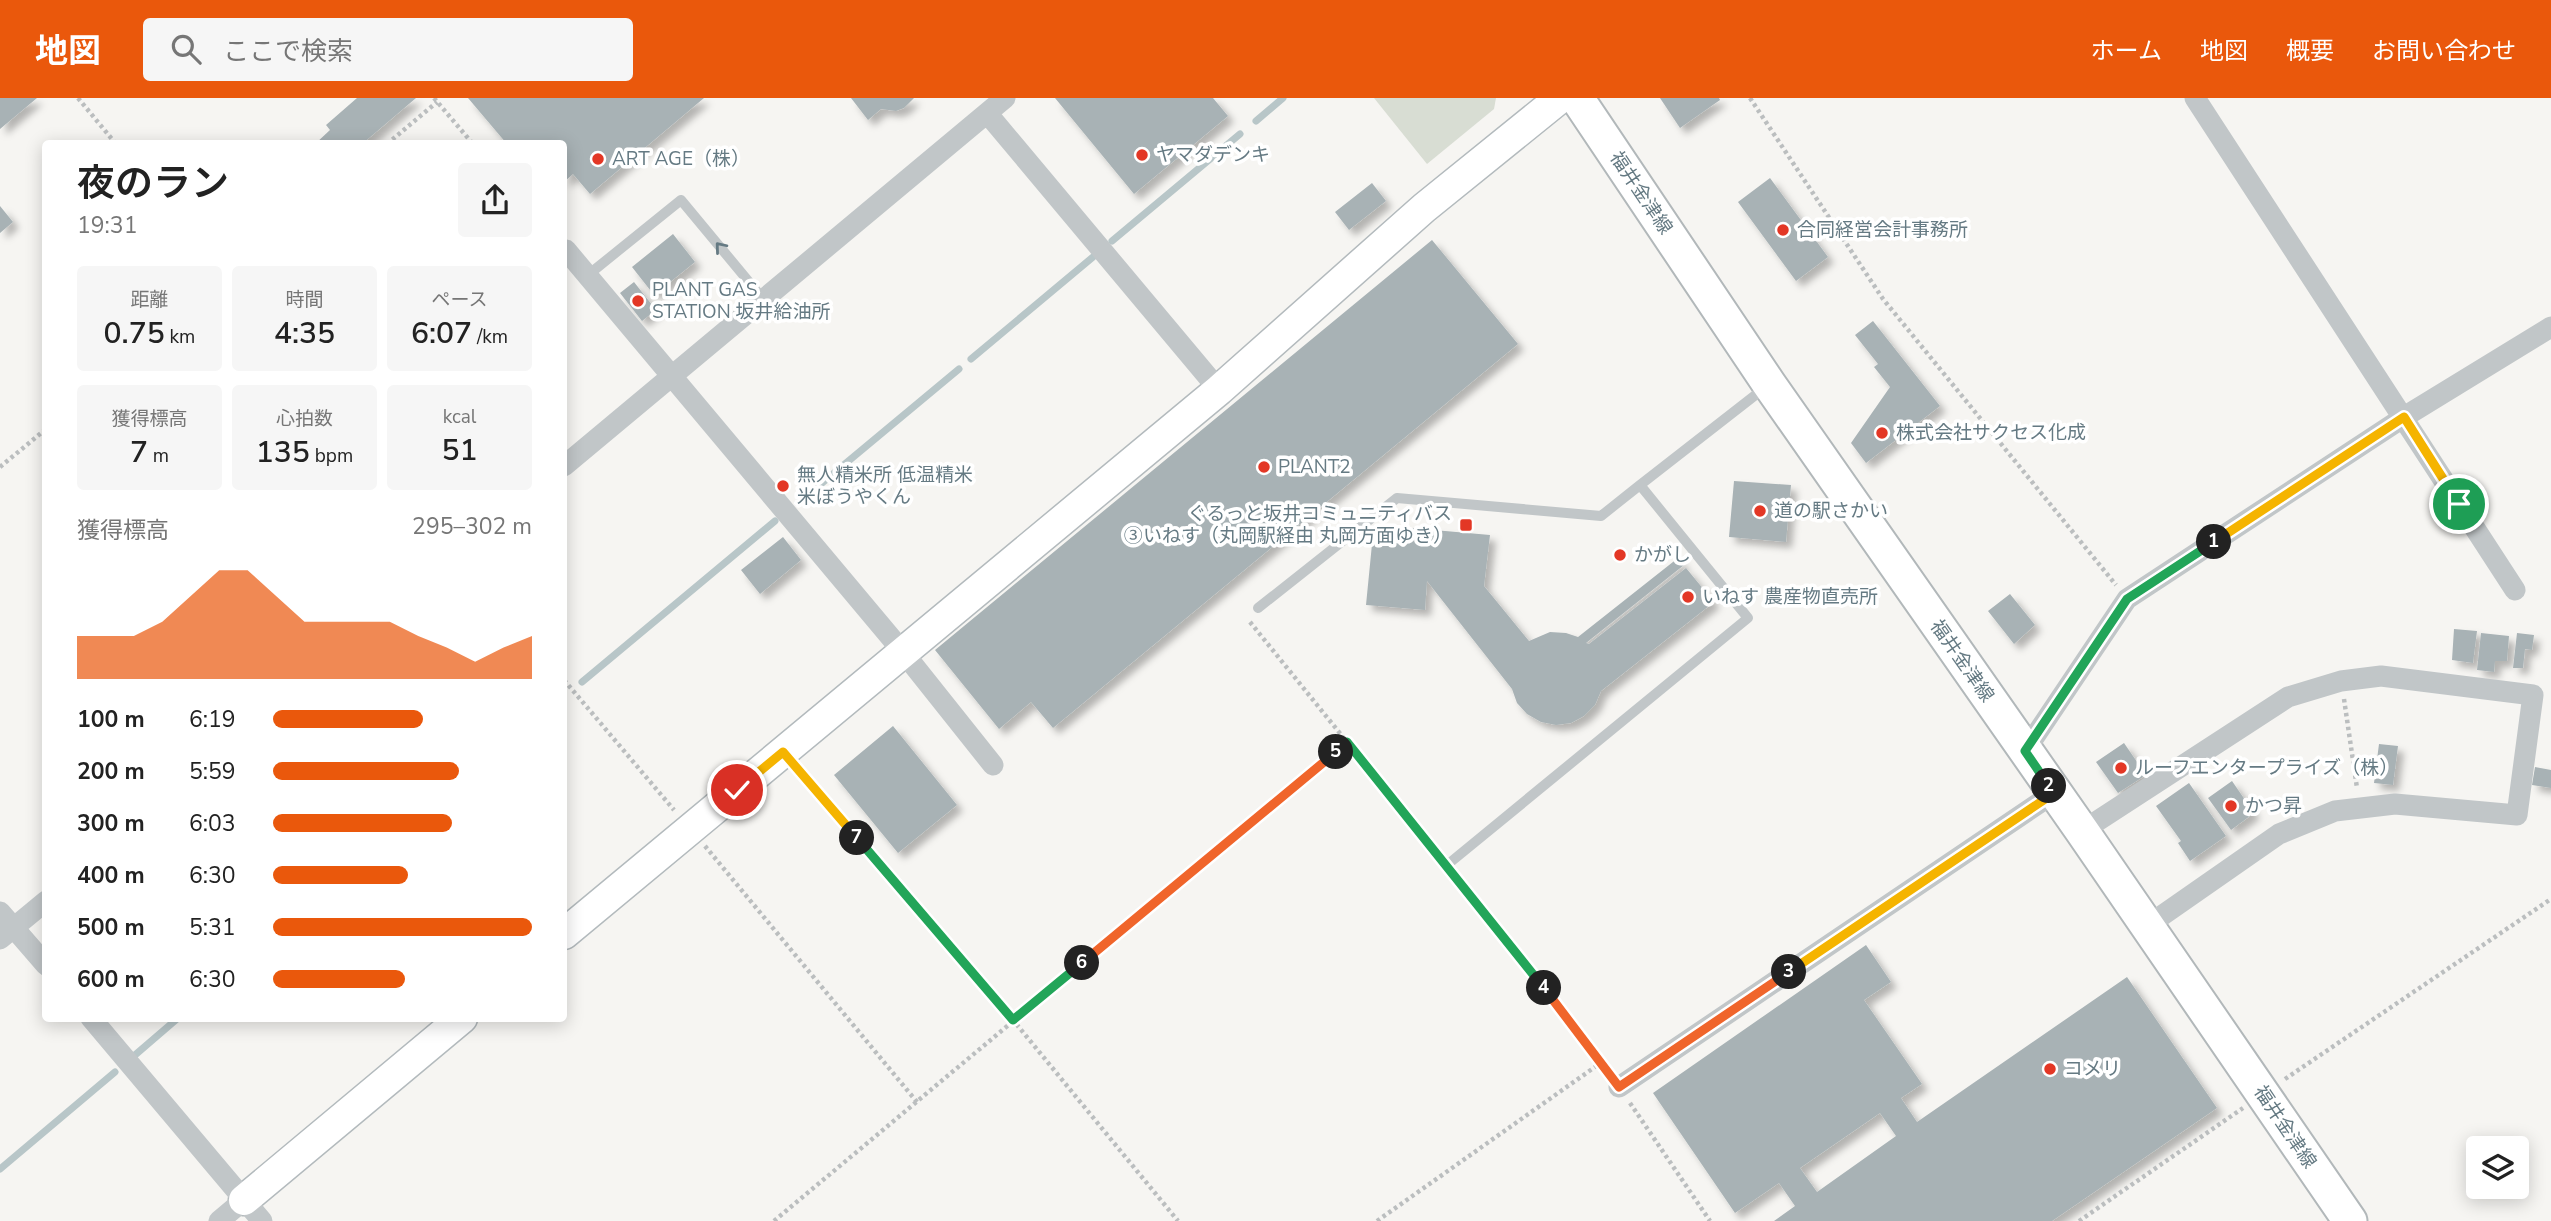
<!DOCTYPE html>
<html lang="ja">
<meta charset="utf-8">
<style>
body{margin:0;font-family:"Nunito Sans","Noto Sans JP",sans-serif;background:#f6f6f6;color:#222;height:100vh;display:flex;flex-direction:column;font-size:26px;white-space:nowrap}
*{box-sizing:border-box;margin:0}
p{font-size:23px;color:#767676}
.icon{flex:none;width:38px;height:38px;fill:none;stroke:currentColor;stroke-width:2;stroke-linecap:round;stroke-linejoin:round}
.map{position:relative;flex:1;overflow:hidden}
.sheet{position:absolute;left:42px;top:42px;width:525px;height:882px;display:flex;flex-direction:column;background:#fff;border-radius:7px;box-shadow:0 4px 18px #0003}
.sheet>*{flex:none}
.buttons{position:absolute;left:2466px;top:1038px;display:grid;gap:14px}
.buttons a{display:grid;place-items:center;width:63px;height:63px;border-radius:7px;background:#fff;box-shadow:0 4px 18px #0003;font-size:35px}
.pin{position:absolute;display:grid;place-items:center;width:60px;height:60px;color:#fff;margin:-30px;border:4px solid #fff;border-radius:50%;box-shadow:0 2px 7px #0007}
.km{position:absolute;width:35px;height:35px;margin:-18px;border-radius:50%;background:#222;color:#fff;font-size:19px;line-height:35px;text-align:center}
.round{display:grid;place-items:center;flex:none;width:74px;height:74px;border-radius:7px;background:#f6f6f6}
.headline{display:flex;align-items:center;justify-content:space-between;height:119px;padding:0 35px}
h1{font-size:38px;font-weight:600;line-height:52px}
.metrics{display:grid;grid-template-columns:repeat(3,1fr);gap:10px;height:119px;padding:7px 35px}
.metrics div{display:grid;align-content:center;border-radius:7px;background:#f6f6f6;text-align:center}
.metrics b{font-size:30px;font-weight:600}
.metrics small{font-size:19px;font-weight:400}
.metrics p{font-size:19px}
.chart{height:196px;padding:14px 35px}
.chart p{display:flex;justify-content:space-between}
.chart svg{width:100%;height:126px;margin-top:7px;fill:#ea580c;opacity:.7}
ul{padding:0 35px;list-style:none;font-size:23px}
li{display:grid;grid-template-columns:112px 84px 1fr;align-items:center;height:52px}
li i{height:18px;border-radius:9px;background:#ea580c}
header{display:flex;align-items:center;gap:42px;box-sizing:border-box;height:98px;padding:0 35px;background:#ea580c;color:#fff}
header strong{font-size:33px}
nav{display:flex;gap:38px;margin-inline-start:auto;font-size:24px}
.search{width:490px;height:63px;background:#f6f6f6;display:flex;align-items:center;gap:18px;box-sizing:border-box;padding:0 24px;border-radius:7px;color:#767676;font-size:26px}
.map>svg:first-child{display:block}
.green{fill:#d8ddd3}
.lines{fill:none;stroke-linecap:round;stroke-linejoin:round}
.stream{stroke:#b8c6c8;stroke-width:7}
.building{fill:#a8b2b5;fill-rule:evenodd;filter:url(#shadow)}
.secondary-casing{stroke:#b3babd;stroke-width:33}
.primary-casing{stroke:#b2b8ba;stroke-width:37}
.path{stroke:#bbbebf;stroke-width:4.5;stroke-dasharray:3.5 3.5;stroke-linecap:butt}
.lane{stroke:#c1c6c8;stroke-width:10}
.street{stroke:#c1c6c8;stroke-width:21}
.secondary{stroke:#fff;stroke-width:30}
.primary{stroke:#fff;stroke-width:33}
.oneway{stroke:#657a83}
.split-1-casing{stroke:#fff;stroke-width:14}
.split-2-casing{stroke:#fff;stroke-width:14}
.split-3-casing{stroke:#fff;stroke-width:14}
.split-4-casing{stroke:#fff;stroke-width:14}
.split-5-casing{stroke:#fff;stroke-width:14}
.split-6-casing{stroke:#fff;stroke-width:14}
.split-7-casing{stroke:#fff;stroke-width:14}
.split-8-casing{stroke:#fff;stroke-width:14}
.split-1{stroke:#f5b400;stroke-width:9}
.split-2{stroke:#22a559;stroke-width:9}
.split-3{stroke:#f5b400;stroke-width:9}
.split-4{stroke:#f0652b;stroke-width:9}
.split-5{stroke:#22a559;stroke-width:9}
.split-6{stroke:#f0652b;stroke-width:9}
.split-7{stroke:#22a559;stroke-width:9}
.split-8{stroke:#f5b400;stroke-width:9}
.poi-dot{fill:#e33725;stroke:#fff;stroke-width:2.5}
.labels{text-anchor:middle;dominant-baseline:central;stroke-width:7;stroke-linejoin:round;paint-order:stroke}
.poi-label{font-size:19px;fill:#657a83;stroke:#fff;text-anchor:start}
.street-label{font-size:19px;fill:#657a83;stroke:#fff}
</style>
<header>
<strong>地図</strong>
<div class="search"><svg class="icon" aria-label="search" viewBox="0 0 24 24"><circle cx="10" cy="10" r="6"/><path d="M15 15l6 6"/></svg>ここで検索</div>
<nav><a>ホーム</a><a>地図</a><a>概要</a><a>お問い合わせ</a></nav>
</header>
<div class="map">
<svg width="2551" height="1123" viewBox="0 0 2551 1123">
<defs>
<filter id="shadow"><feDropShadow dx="6" dy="6" stdDeviation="3.5" flood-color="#0004"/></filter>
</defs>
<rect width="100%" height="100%" fill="#f6f5f2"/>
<path class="green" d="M1374,0h122l-2,11 -67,55z"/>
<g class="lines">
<path class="stream" d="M1256,23l27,-23
M1112,143l128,-107
M971,261l122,-102
M798,405l161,-134
M582,584l193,-161
M135,957l43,-37
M0,1071l115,-97"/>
</g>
<path class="building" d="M0,0h37l-37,31z
M357,0h59l-54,46h-47l15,-14 -4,-5z
M468,0h236l-114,96 -17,-20 -9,8v-38h-57z
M851,0h63l-10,10 -8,3 -15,-2 -13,11z
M1055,0h158l15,18 -94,78z
M1660,0h59l1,2 -40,28z
M1770,80l58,79 -32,24 -58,-79z
M1372,85l14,18 -37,29 -14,-18z
M0,108l13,16 -13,11z
M673,136l22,28 -41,33 -22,-28z
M1432,142l86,104 -465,384 -22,-26 -32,27 -64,-79z
M634,184l22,28 -14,11 -22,-28z
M1873,223l67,85 -74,57 -15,-20 39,-56 -16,-20 4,-3 -23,-29z
M1734,383l57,4 -5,57 -57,-5z
M1389,428l101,9 -6,51 45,55 21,-9 16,1 12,4 100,-79 6,7 -98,78 3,1 97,-76 28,34 -113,89 -6,14 -11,11 -13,7 -15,2 -15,-3 -14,-8 -10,-11 -5,-14 -85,-108 -2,29 -59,-5 7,-71 15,1z
M783,439l18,23 -41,34 -19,-24z
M2010,496l25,31 -21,19 -26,-33z
M2454,531l23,2 -4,32 -21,-3z
M2481,535l28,3 -2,25h-12l-1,11 -17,-2z
M2517,535l17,2 -2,15 -7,-1 -2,19h-10z
M893,628l64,79 -59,48 -64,-78z
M2124,645l22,32 -28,18 -22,-31z
M2379,646l19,2 -5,39 -19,-2z
M2535,669l16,3v18l-19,-3z
M2232,683l22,32 -23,17 -23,-32z
M2189,685l37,53 -36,25 -12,-18 3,-2 -25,-35z
M1866,847l25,37 -27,18 58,84 -21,14 16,24 210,-145 90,131 -165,113h-278l21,-15 -16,-23 -44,30 -82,-120zM1880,1015l16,23 -79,56 -17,-24z"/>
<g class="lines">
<defs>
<path id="secondary" d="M564,836l655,-544 205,-182 136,-110
M244,1102l218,-182"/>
<path id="primary" d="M1577,0l192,286 313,447 268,390"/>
</defs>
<use href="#secondary" class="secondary-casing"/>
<use href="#primary" class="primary-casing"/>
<path class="path" d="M78,0l38,46
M434,0l39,46
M1750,0l133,201 233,286
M387,46l50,-42
M0,369l46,-38
M1250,524l97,120
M564,582l110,130
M2344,601l13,89
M798,671l215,251 165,201
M705,748l212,256
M1455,777l154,197
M2285,981l266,-180
M1630,1005l80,118
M774,1123l573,-479 92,113
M1377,1123l225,-159
M2079,1123l164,-113"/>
<path class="lane" d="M588,177l93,-75 83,100
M1258,510l139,-110 204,18 39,-31
M1447,767l301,-247 -108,-133 127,-99"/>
<path class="street" d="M2195,0l320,492
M987,15l232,277
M566,152l337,402 90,113
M564,368l441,-368
M2025,653l102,-152 277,-182 147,-90
M2082,733l206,-134 53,-16 40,-5 152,19 -16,120 -122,-11 -60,7 -56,23 -132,92
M0,814l46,53
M0,841l46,-38
M91,920l171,203
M1619,989l435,-294
M219,1123l25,-21"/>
<use href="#secondary" class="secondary"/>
<use href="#primary" class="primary"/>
</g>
<defs><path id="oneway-chevron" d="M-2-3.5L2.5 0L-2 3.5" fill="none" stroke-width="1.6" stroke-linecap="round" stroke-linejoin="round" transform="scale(1.75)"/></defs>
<use class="oneway" href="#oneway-chevron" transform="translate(720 149) rotate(-130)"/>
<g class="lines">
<defs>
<path id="split-1" d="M2214,444l190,-125 55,87"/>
<path id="split-2" d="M2049,688l-24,-35 102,-152 87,-57"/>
<path id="split-3" d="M1789,874l265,-179 -5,-7"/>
<path id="split-4" d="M1544,890l75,99 170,-115"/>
<path id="split-5" d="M1336,654l11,-10 197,246"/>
<path id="split-6" d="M1082,865l254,-211"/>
<path id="split-7" d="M857,740l156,182 69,-57"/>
<path id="split-8" d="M737,692l46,-38 74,86"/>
</defs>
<use href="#split-1" class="split-1-casing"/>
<use href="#split-2" class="split-2-casing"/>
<use href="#split-3" class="split-3-casing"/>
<use href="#split-4" class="split-4-casing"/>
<use href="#split-5" class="split-5-casing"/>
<use href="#split-6" class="split-6-casing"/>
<use href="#split-7" class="split-7-casing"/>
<use href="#split-8" class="split-8-casing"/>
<use href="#split-1" class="split-1"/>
<use href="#split-2" class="split-2"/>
<use href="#split-3" class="split-3"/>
<use href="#split-4" class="split-4"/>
<use href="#split-5" class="split-5"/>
<use href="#split-6" class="split-6"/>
<use href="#split-7" class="split-7"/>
<use href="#split-8" class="split-8"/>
</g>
<g class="poi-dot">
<circle cx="1142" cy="57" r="7"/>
<circle cx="598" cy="61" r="7"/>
<circle cx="1783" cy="132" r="7"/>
<circle cx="638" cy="203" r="7"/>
<circle cx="1882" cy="335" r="7"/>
<circle cx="1264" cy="369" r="7"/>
<circle cx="783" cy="388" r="7"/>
<circle cx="1760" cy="413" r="7"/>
<rect x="1459" y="420" width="14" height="14" rx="3.5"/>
<circle cx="1620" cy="457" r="7"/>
<circle cx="1688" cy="499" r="7"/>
<circle cx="2121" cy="670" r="7"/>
<circle cx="2231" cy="708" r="7"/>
<circle cx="2050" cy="971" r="7"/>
</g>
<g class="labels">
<g class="poi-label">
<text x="1156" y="57">ヤマダデンキ</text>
<text x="612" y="61">ART AGE（株）</text>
<text x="1797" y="132">合同経営会計事務所</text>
<text x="652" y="192">PLANT GAS<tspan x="652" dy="22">STATION 坂井給油所</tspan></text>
<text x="1896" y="335">株式会社サクセス化成</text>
<text x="1278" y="369">PLANT2</text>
<text x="797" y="377">無人精米所 低温精米<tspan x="797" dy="22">米ぼうやくん</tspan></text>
<text x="1774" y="413">道の駅さかい</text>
<text x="1452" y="416" text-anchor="end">ぐるっと坂井コミュニティバス<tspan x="1452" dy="22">③いねす（丸岡駅経由 丸岡方面ゆき）</tspan></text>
<text x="1634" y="457">かがし</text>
<text x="1702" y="499">いねす 農産物直売所</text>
<text x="2135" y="670">ルーフエンタープライズ（株）</text>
<text x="2245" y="708">かつ昇</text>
<text x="2064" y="971">コメリ</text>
</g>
<g class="street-label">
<text transform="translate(1641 95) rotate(56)">福井金津線</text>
<text transform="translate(1962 563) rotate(55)">福井金津線</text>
<text transform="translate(2285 1029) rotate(56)">福井金津線</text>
</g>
</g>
</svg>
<div class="buttons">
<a><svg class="icon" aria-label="layers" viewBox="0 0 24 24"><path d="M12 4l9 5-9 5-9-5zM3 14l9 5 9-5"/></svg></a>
</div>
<div class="pin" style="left:2459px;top:406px;background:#1e9e55"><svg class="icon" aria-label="arrive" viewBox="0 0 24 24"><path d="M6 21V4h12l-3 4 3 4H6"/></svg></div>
<div class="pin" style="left:737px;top:692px;background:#d93025"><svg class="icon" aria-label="check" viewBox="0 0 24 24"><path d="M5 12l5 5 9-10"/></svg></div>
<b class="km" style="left:2214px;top:444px">1</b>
<b class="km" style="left:2049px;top:688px">2</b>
<b class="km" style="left:1789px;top:874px">3</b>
<b class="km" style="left:1544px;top:890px">4</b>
<b class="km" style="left:1336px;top:654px">5</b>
<b class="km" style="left:1082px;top:865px">6</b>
<b class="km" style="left:857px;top:740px">7</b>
<section class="sheet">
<div class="headline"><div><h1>夜のラン</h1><p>19:31</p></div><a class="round"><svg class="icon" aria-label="share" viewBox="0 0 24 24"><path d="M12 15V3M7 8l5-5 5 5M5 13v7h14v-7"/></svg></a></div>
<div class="metrics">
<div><p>距離</p><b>0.75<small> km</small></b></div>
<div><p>時間</p><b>4:35</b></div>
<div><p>ペース</p><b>6:07<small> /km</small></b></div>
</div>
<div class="metrics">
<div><p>獲得標高</p><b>7<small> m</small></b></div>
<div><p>心拍数</p><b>135<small> bpm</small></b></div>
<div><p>kcal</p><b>51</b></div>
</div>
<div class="chart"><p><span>獲得標高</span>295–302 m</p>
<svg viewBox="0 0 160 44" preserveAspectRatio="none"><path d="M0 44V29L10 29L20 29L30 24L40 15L50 6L60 6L70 15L80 24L90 24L100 24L110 24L120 29L130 33L140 38L150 33L160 29V44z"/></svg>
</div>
<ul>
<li><b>100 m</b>6:19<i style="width:58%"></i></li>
<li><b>200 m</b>5:59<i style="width:72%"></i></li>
<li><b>300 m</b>6:03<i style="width:69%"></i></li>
<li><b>400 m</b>6:30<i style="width:52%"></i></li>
<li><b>500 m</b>5:31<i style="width:100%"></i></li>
<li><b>600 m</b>6:30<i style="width:51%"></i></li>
</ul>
</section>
</div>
